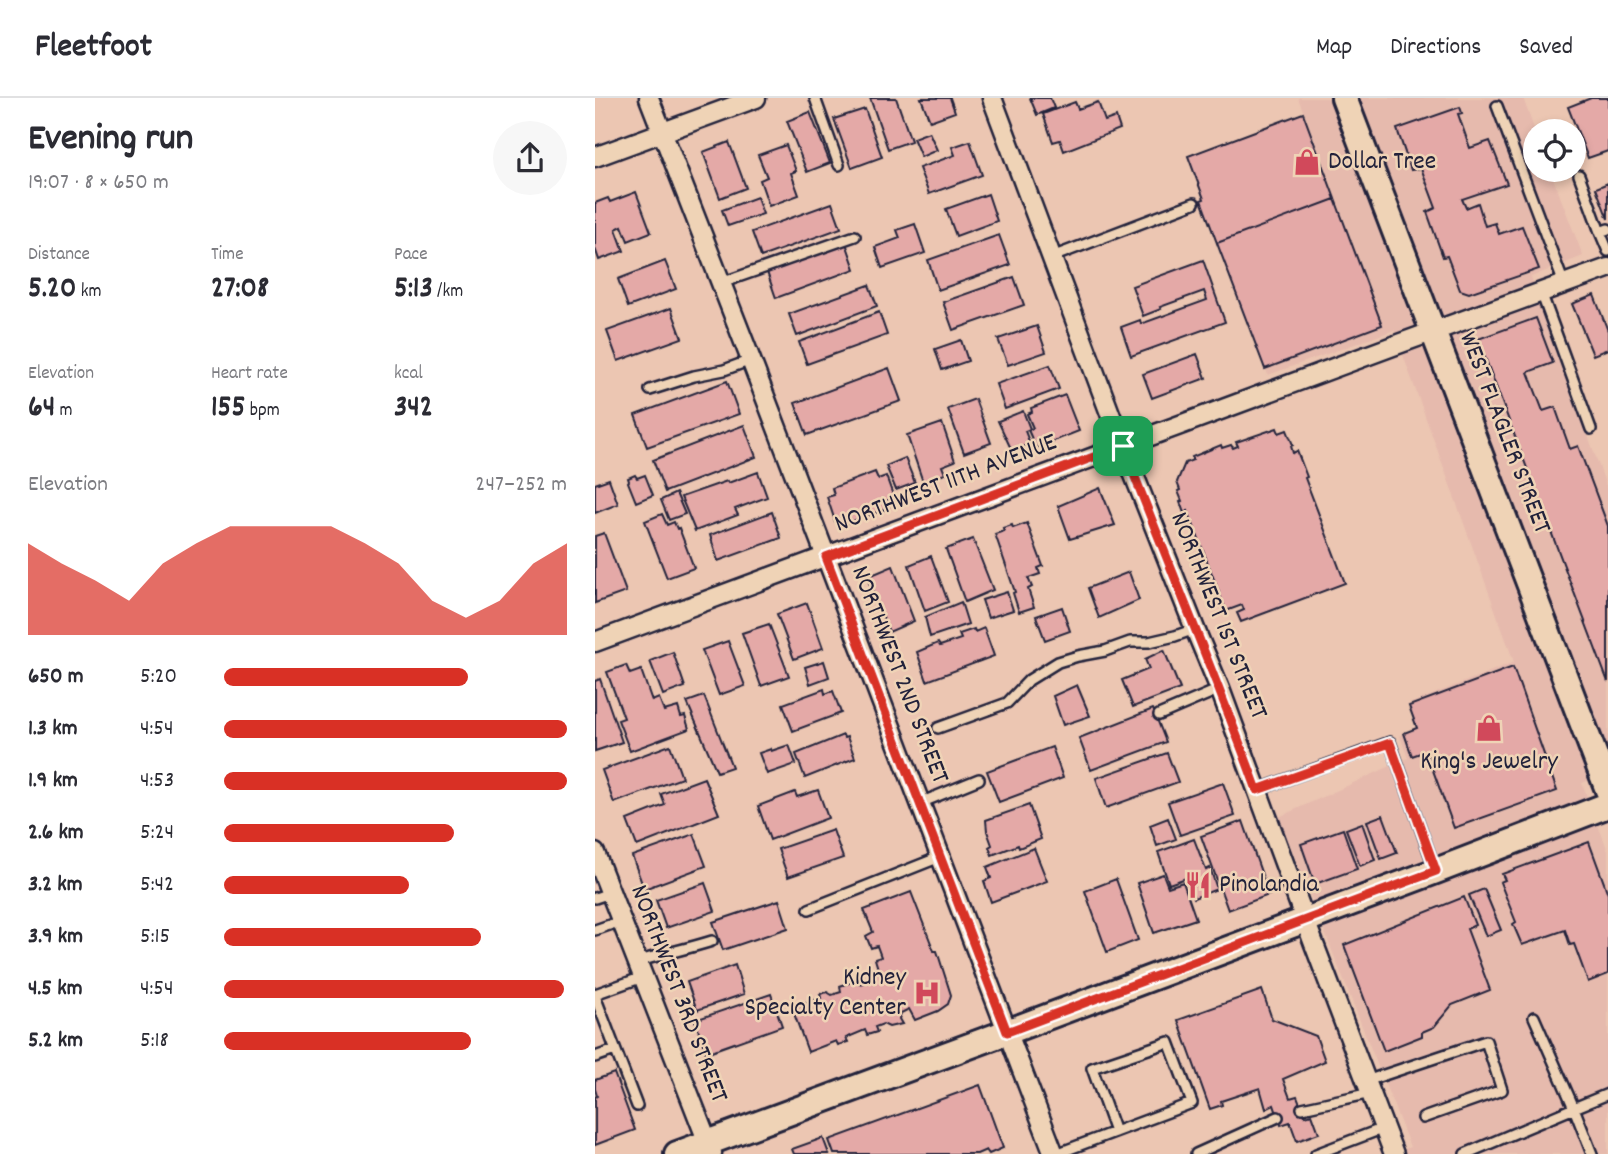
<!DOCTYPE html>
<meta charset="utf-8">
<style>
body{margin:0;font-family:Dekko,sans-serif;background:#f7f7f7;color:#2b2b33;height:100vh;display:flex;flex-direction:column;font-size:26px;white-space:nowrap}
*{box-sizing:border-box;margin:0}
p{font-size:23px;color:#7c7c81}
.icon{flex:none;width:38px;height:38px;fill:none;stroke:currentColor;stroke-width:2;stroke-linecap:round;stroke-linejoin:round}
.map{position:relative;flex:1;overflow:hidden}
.side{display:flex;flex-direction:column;background:#fff;width:595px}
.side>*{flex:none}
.controls{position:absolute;left:928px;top:21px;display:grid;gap:14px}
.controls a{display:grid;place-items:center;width:63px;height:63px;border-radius:50%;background:#fff;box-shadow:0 4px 10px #0003;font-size:35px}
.pin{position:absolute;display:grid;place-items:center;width:60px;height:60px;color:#fff;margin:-30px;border-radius:14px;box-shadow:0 4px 10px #0006}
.round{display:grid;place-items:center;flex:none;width:74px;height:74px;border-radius:37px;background:#f7f7f7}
.summary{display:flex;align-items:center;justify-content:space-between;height:119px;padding:0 28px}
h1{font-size:38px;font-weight:800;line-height:52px}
.metrics{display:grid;grid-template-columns:repeat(3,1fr);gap:10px;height:119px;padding:7px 28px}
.metrics div{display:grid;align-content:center}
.metrics b{font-size:30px;font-weight:800}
.metrics small{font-size:19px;font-weight:400}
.metrics p{font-size:19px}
.chart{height:196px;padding:14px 28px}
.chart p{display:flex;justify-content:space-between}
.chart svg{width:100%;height:126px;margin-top:7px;fill:#d93025;opacity:.7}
ul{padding:0 28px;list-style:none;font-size:23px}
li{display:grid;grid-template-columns:112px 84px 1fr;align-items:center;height:52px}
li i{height:18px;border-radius:9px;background:#d93025}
header{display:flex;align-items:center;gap:42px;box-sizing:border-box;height:98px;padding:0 35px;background:#fff;border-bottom:2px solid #e1e1e2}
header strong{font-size:33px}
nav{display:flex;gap:38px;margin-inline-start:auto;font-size:24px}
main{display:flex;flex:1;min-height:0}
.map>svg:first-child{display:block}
.built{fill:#e6baad}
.building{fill:#e4a9a7;stroke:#22223b;stroke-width:2}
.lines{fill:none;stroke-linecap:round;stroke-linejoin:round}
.service-casing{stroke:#22223b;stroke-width:14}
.minor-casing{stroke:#22223b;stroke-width:23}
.secondary-casing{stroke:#22223b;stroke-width:30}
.service{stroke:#efd3b6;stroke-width:9}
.minor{stroke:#efd3b6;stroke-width:18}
.secondary{stroke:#efd3b6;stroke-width:24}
.route-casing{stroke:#fff;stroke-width:14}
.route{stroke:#d93025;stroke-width:9}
.labels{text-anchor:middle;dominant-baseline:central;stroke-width:5;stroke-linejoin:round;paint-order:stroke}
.poi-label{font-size:26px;fill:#22223b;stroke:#efd3b6;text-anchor:start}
.street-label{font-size:26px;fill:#22223b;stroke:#efd3b6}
</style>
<header>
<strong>Fleetfoot</strong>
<nav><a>Map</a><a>Directions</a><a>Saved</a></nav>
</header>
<main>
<section class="side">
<div class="summary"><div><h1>Evening run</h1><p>19:07 · 8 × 650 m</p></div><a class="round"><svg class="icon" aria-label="share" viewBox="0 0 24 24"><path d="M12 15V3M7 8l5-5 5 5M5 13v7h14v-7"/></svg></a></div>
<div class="metrics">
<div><p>Distance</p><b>5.20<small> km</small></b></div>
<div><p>Time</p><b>27:08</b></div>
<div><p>Pace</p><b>5:13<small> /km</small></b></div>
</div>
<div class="metrics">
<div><p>Elevation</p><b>64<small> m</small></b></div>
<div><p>Heart rate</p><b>155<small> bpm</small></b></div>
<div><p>kcal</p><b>342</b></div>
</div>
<div class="chart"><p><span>Elevation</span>247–252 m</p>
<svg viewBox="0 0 160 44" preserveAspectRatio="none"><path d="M0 44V12L10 19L20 25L30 32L40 19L50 12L60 6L70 6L80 6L90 6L100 12L110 19L120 32L130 38L140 32L150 19L160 12V44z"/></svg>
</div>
<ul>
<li><b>650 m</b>5:20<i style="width:71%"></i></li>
<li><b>1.3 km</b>4:54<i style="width:100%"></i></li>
<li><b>1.9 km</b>4:53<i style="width:100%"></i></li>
<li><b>2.6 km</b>5:24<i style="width:67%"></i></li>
<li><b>3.2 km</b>5:42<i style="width:54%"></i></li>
<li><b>3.9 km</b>5:15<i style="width:75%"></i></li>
<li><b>4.5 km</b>4:54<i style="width:99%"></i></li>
<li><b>5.2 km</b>5:18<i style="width:72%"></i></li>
</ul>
</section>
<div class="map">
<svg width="1013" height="1056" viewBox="0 0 1013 1056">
<rect width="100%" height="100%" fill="#ecc6b2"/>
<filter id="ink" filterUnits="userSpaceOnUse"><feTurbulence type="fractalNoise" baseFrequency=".0143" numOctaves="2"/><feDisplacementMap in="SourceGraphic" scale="14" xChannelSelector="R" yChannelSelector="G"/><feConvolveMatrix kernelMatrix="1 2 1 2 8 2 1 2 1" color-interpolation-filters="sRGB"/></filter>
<g filter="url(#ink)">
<path class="built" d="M703,0h225l12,33v39h15l33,86 -52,21 77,214v282l-26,10 26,68v303h-215l17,-7 -131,-330 129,-59 -8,-22 18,-9 -9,-23 105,-42 -120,-332 -126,45 -81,-219 118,-40z"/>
<path class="building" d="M275,0h26l15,43 -23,8z
M326,0h29l5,14 -25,9z
M435,0h20l4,10 -17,7z
M996,0h17v53l-20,7 -20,-51z
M480,4l3,7 20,-7 7,19 11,-4 4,12 -56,22 -4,-11 -7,2 -10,-28z
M865,9l2,6 -4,1 12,34 20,-7 17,43 -45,15 4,9 12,-5 7,23 10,-3 4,11 23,-8 17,43 -70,24 -9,-3 -13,-34 -4,1 -16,-45 9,-4 -15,-40 -10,2 -14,-41z
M270,11l17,48 -30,11 -18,-49z
M215,14l20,51 -23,9 -20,-51z
M708,15l32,86 -118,44 -16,-43 3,-1 -16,-43z
M334,34l8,18 -16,7 -8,-19z
M375,43l12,34 -53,19 -10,-26 36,-13 -3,-8z
M134,44l17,46 -26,10 -17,-46z
M191,47l10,26 -5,2 8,22 -30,11 -9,-26 7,-3 -9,-22z
M1013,85v36l-12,-31z
M41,94l15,40 -23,9 -6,-15 -6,3 8,22 -25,9 -4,-12v-45l13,-5 2,4z
M393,96l9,27 -41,15 -10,-27z
M162,99l6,17 -35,12 -6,-16z
M740,101l47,126 -117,44 -48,-126z
M237,105l9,25 -80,29 -9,-25z
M320,126l10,29 -43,15 -7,-21 25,-9 -3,-8z
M404,137l11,30 -72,25 -10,-30z
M251,145l9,26 -79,29 -9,-26z
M608,162l22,62 -94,34 -10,-29 19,-7 1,4 66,-24 -3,-9 -44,16 1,2 -18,7 -11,-30z
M70,163l11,28 -48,18 -10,-28z
M419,179l10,28 -71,25 -10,-28z
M274,187l8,21 -80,30 -8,-22z
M999,197l14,36v18l-15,6 -21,-51z
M76,210l11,30 -64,23 -11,-30z
M284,214l8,23 -80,29 -8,-22z
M941,220l17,45 -25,9 15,39 12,-4 15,42 8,-3 30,80v156l-130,-343z
M442,228l9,26 -38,13 -10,-26z
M366,242l7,21 -26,9 -7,-21z
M602,256l9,24 -54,20 -9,-24z
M455,267l9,24 -54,20 -9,-25z
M294,270l12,33 -94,34 -12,-32z
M132,283l12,33 -92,33 -12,-32z
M470,297l14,36 -43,17 -8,-18 5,-2 -6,-14 5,-2 -1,-4z
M380,301l16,44 -27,10 -16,-44z
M428,313l7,18 -5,2 5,13 -18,7 -14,-30z
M347,325l13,38 -13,5 3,8 -22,8 -16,-47z
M149,327l12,32 -91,35 -12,-32z
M682,330l2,5 8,-3 6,15 -2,1 2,7 4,-2 10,26 -2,1 40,105 -104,39 -4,-9 7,-3 -2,-5 -16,6 -38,-100 -4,2 -4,-11 2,-1 -4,-10 2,-1 -3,-8 8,-19 8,-3 -1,-3 29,-12 1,3 9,-3 2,3 5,-2 -2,-4z
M310,360l10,25 -19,7 -10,-24z
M163,374l9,25 -32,12 3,6 -43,16 -14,-34 46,-16 1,2z
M280,374l3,7 8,-3 8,22 -8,3 3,7 -44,16 -2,-6 -8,3 -8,-24 7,-2 -2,-7z
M40,377l2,3 8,-3 8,20 -17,7 -8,-20 1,-1 -1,-3z
M14,381l9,25 -23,9v-29z
M505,390l15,37 -45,14 -12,-33z
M81,395l9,21 -16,6 -8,-20z
M177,414l9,26 -63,23 -8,-26z
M67,416l5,11 7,-3 3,7 2,-1 15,40 -27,10 -22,-57z
M432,425l16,43 -5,2 2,6 -12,4 4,9 -4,2 6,18 -15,5 -6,-19 2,-1 -20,-58 9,-3 -1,-3 9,-3 1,3z
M9,435l22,59 -31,11v-67z
M378,441l20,51 -28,12 -19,-53z
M336,458l17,46 -23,9 -16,-46z
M298,468l21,55 -25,11 -22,-55z
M534,474l10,28 -40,18 -11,-30z
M412,494l6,18 -25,8 -6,-18z
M366,504l7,22 -38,13 -5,-20z
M212,505l16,45 -29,11 -17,-45z
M467,509l8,24 -25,9 -9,-24z
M174,526l20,52 -28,10 -19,-53z
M389,530l10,28 -67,25 -10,-29 21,-9 2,3 21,-7 -2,-5 15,-5 1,3z
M133,543l17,45 -26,9 -17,-45z
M569,552l16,39 -47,18 -11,-27 27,-11 -4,-10z
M78,554l12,35 -22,8 -13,-34z
M229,563l5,16 -19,7 -5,-17z
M31,567l4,9 11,-4 11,31 7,-3 5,13 14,-4 3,10 4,-1 4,13 -59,22 -12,-31 6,-2 -17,-46z
M918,569l44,124 -103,37 -28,-77 -14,5 -8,-23 13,-5 -8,-22z
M5,581l22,63 -27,9v-70z
M482,587l13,31 -27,9 -10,-29z
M229,591l1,5 8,-3 8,22 -48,18 -10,-27z
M109,598l28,71 -15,5 -30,-70z
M558,611l13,33 -75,28 -12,-32z
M248,637l1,3 3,-1 8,21 -50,20 -9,-24z
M75,647l12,33 -68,25 -12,-33z
M194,647l7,19 -29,10 -8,-21 12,-4v2z
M457,649l11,31 -64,24 -12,-31z
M572,655l11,29 -72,26 -10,-30z
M109,680l15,36 -82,32 -10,-26 38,-15 -4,-11z
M628,685l12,33 -55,19 -12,-33z
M223,692l10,28 -58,22 -12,-34 37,-14 2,5z
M434,707l12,34 -22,9 -1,-3 -26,10 -3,-8 3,-2 -5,-14 -1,-11z
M788,717l14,38 -16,6 -14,-38z
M573,720l8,21 -19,7 -7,-21z
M648,723l26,74 -41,15 -27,-74z
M767,725l13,37 -15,6 -14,-37z
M748,731l14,40 -42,15 -14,-40z
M238,732l10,28 -55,19 -10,-28z
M99,736l12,32 -62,23 -12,-33z
M599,741l12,31 4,-2 7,21 -23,9 -8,-20 -17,6 -11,-32z
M994,744l19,52v80l-20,8 -14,-38 -4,1 -5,-15 -43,15 -9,-21 3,-2 -16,-40 5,-2 -3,-6z
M439,750l13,33 -56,21 -7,-21 7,-3 -4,-11z
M568,776l5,13 15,-5 13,37 -42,14 -17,-50z
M521,781l22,61 -31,12 -22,-61z
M110,785l10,28 -49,17 -10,-28z
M889,791l17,41 -15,6 -17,-41z
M316,794l23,59h3l14,44 -3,9 -10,7 -23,9 -6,-11 -8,4 -2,6 3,5 -13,3 -6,-3 -8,3 2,5 -10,3 -2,-5 -19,8 2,4 -10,3 -2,-4 -28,11 -16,-44 29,-10 -1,-4 7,-2 5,3 9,-3 -1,-6 17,-6 3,4 7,-2 4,-8 8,-2 -4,-13 6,-2 -4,-11 -6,2 -5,-12 7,-4 -9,-22z
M869,799l11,28 -8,4 23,61 -38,15 -18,22 -12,5v4l-38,15 -40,-106z
M184,802l9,28 -65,22 -10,-28z
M140,867l9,29 -47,16 -10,-28z
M667,892l10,29 44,17 9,25 -42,18 7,19 7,-2 8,20 7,-2 7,19 -22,8 -7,-19 -9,3 -7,-20 -8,4 -6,-21 -39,13 1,4 -12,4 -32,-89z
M176,896l11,32 -76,27 -11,-33z
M19,975l21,57 -40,15v-48l2,-1 -2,-7v-9z
M385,987l23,63 -14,6 -3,-4 -9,4h-143l-5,-14z
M228,1040l6,16h-35l-2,-5z"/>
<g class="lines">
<defs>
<path id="service" d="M220,0l24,67
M902,8l67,178
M984,77l21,57 8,-3
M1005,134l8,19
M457,159l142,-54
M126,185l134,-47
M946,194l50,137
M55,292l44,-14 30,-6 27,-10
M564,617l61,-26
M343,630l69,-25 22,-23 29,-18 20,-6 27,-5 25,-9h19l26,-6 20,-7
M662,692l133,-48 45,127
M325,705l59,-24
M0,800l15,-5
M214,811l131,-52
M0,832l26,-9
M42,864c24,-8 50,-13 75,-21
M0,896l48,-17
M0,898l42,110
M939,919l40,91 34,-14
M0,959l20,-7
M771,983l120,-40 16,49 -79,28
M707,1010l69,-15
M461,1056l136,-51 -23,-61 -77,26 23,64
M601,1056l82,-37
M721,1056l68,-26
M870,1056l109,-46 18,46"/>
<path id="minor" d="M54,0l102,262 303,794
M397,0l125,334 78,197 25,60 94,255 80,210
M0,59l161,-59
M0,544l806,-299 207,-75
M0,755l117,300"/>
<path id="secondary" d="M749,0l264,692
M82,1056l330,-122 429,-161 172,-66"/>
</defs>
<use href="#service" class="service-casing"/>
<use href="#minor" class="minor-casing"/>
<use href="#secondary" class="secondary-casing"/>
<use href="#service" class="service"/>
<use href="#minor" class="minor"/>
<use href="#secondary" class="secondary"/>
</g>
</g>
<g class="lines" filter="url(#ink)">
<defs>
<path id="route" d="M528,348c44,115 92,228 134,344l133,-47 46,128 -429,161 -181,-475z"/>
</defs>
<use href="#route" class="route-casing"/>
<use href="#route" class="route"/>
</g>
<defs>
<symbol id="shop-bare" viewBox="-9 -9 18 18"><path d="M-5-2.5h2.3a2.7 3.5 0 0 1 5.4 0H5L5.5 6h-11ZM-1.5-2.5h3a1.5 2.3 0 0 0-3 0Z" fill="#d1495b" stroke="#efd3b6" stroke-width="2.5" paint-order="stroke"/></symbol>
<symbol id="restaurant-bare" viewBox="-9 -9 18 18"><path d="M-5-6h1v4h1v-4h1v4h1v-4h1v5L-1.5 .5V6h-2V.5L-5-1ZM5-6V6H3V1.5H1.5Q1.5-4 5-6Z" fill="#d1495b" stroke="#efd3b6" stroke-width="2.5" paint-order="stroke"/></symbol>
<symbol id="hospital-bare" viewBox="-9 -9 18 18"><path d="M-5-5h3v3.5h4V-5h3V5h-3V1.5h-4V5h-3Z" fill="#d1495b" stroke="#efd3b6" stroke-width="2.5" paint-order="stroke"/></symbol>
</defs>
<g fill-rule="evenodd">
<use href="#shop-bare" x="693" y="45" width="38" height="38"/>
<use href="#shop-bare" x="875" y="611" width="38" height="38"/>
<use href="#restaurant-bare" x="584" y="768" width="38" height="38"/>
<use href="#hospital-bare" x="313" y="876" width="38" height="38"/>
</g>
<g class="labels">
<g class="poi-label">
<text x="733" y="64">Dollar Tree</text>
<text x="894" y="664" text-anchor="middle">King's Jewelry</text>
<text x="624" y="787">Pinolandia</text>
<text x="311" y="880" text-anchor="end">Kidney<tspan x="311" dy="30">Specialty Center</tspan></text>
</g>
<g class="street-label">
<text transform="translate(909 335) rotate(69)">WEST FLAGLER STREET</text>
<text transform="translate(351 386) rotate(-21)">NORTHWEST 11TH AVENUE</text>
<text transform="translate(623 518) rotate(68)">NORTHWEST 1ST STREET</text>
<text transform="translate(304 577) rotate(69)">NORTHWEST 2ND STREET</text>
<text transform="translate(83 896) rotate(69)">NORTHWEST 3RD STREET</text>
</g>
</g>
</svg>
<div class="controls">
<a><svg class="icon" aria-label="locate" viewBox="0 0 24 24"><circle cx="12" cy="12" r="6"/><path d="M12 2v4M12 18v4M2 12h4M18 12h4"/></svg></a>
</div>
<div class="pin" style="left:528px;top:348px;background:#1e9e55"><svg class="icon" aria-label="arrive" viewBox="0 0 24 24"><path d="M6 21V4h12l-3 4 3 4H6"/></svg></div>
</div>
</main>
